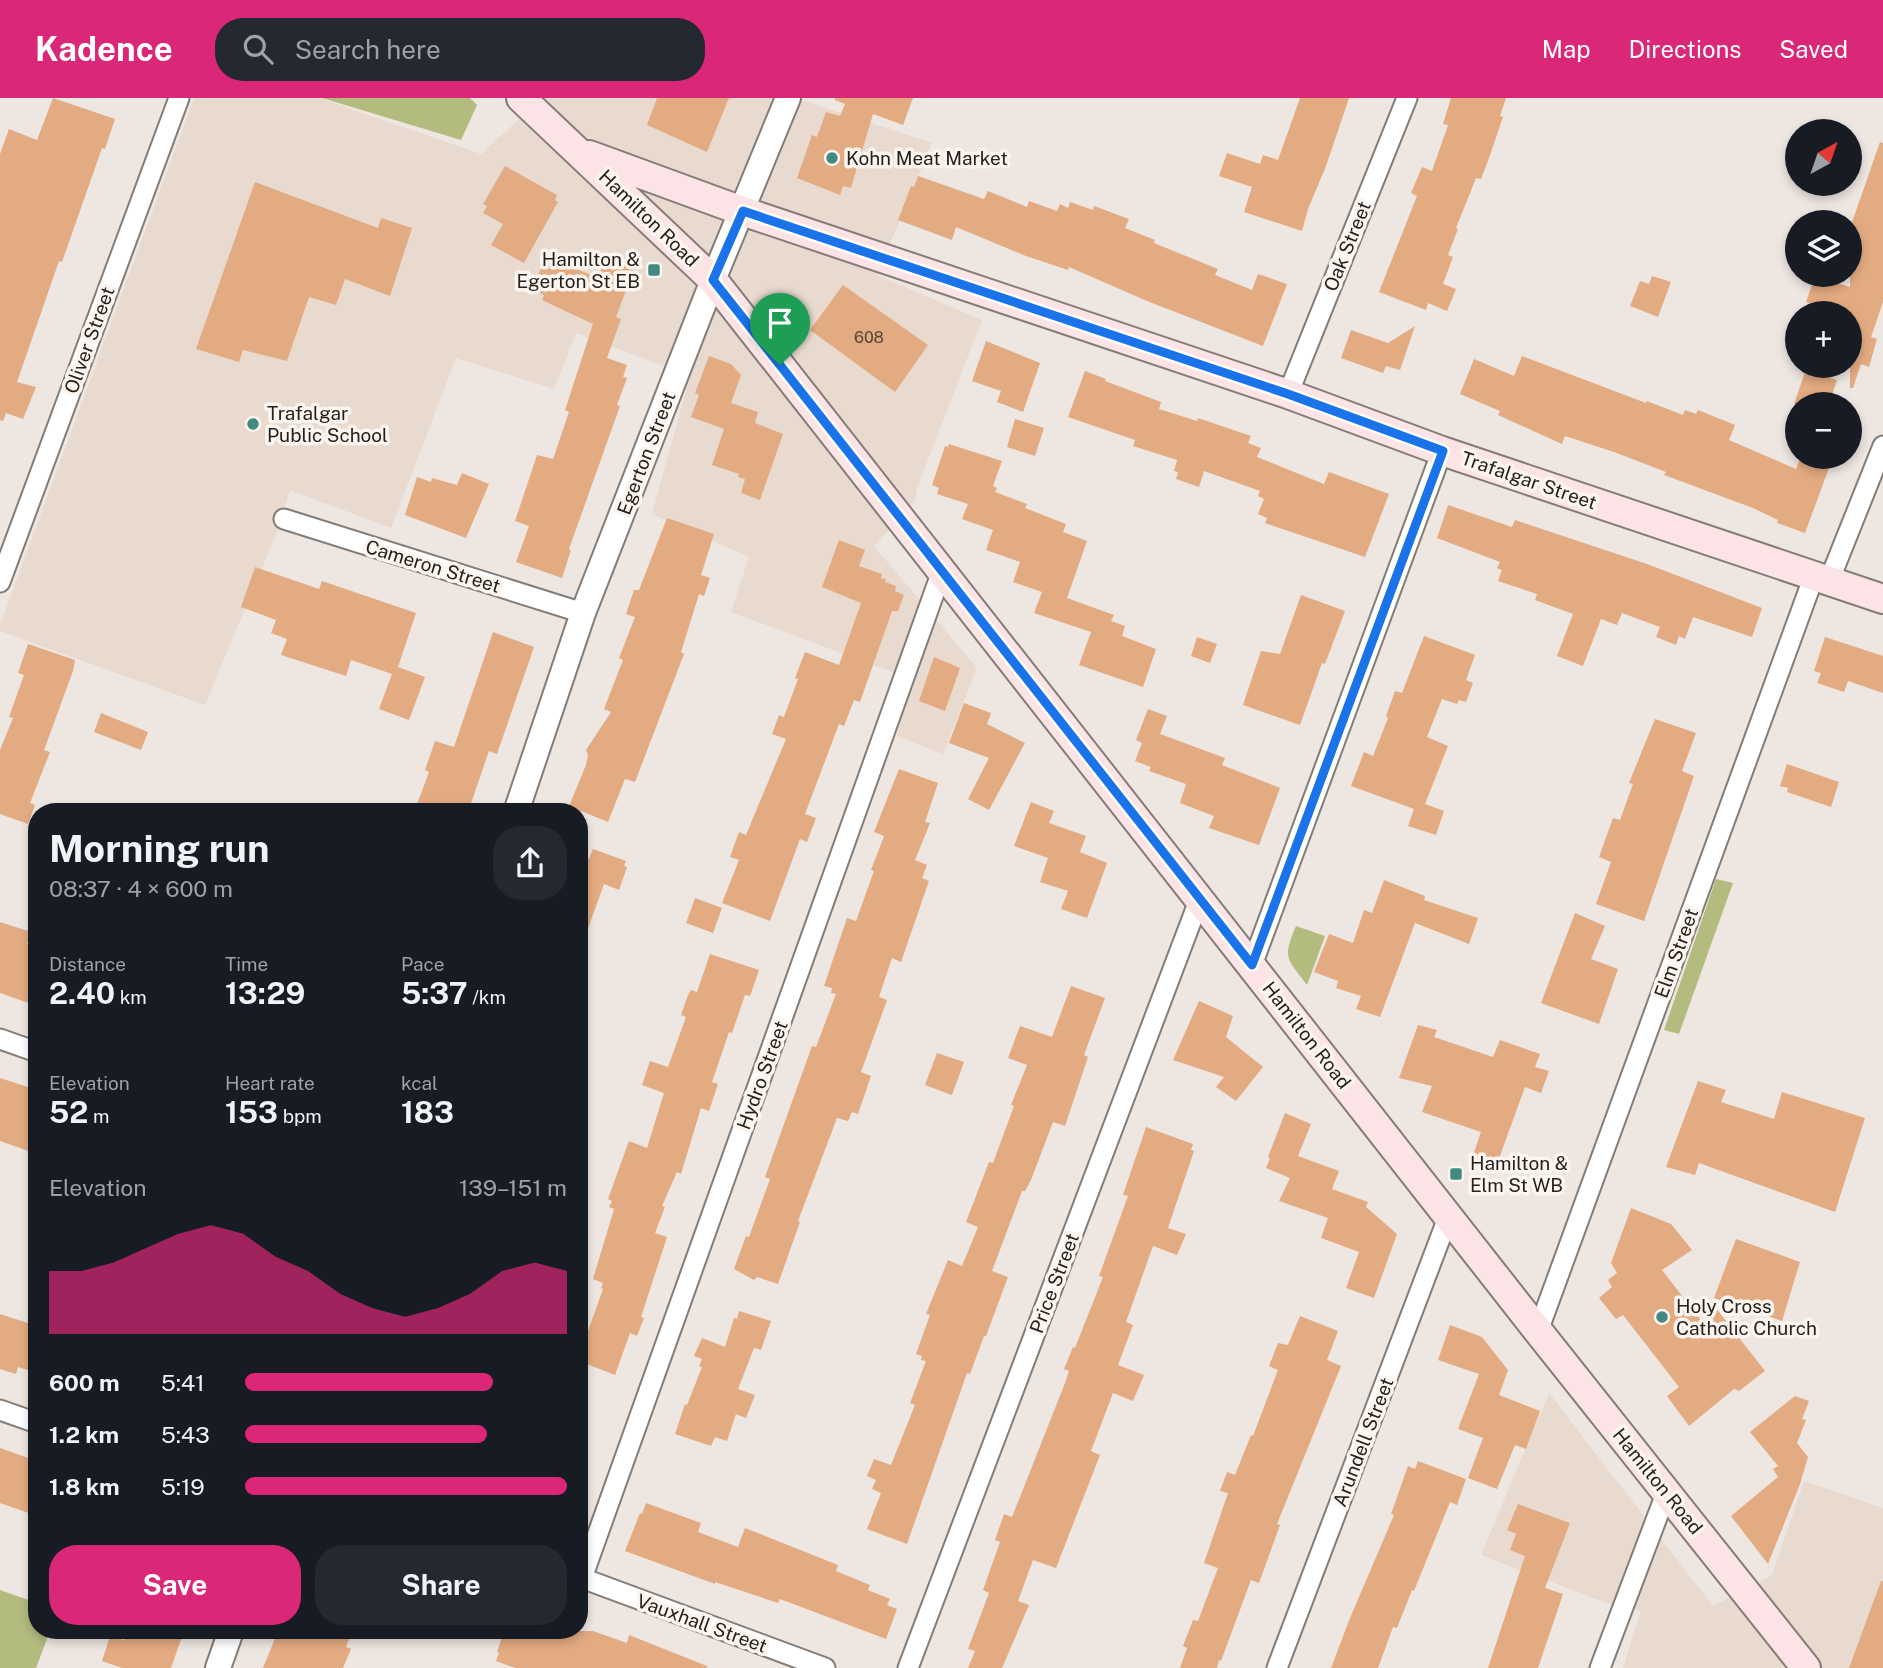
<!DOCTYPE html>
<meta charset="utf-8">
<style>
body{margin:0;font-family:"Public Sans",sans-serif;background:#242831;color:#f1f3f6;height:100vh;display:flex;flex-direction:column;font-size:26px;white-space:nowrap}
*{box-sizing:border-box;margin:0}
p{font-size:23px;color:#9ea1a6}
.icon{flex:none;width:38px;height:38px;fill:none;stroke:currentColor;stroke-width:2;stroke-linecap:round;stroke-linejoin:round}
.map{position:relative;flex:1;overflow:hidden}
.panel{position:absolute;left:28px;top:705px;width:560px;height:836px;display:flex;flex-direction:column;background:#171b24;border-radius:28px;box-shadow:0 4px 10px #0003}
.panel>*{flex:none}
.needle{width:46px;rotate:40deg}
.tools{position:absolute;left:1785px;top:21px;display:grid;gap:14px}
.tools a{display:grid;place-items:center;width:77px;height:77px;border-radius:50%;background:#171b24;box-shadow:0 4px 10px #0003;font-size:35px}
.pin{position:absolute;display:grid;place-items:center;width:60px;height:60px;color:#fff;margin:-72px -30px;border-radius:50% 50% 50% 0;rotate:-45deg;box-shadow:0 0 7px #0007}
.pin .icon{rotate:45deg}
.round{display:grid;place-items:center;flex:none;width:74px;height:74px;border-radius:28px;background:#242831}
.summary{display:flex;align-items:center;justify-content:space-between;height:119px;padding:0 21px}
h1{font-size:38px;font-weight:700;line-height:52px}
.metrics{display:grid;grid-template-columns:repeat(3,1fr);gap:10px;height:119px;padding:7px 21px}
.metrics div{display:grid;align-content:center}
.metrics b{font-size:30px;font-weight:700}
.metrics small{font-size:19px;font-weight:400}
.metrics p{font-size:19px}
.chart{height:196px;padding:14px 21px}
.chart p{display:flex;justify-content:space-between}
.chart svg{width:100%;height:126px;margin-top:7px;fill:#db2777;opacity:.7}
.primary-button{display:flex;gap:14px;margin-top:auto;padding:14px 21px}
.primary-button a{flex:1;height:80px;border-radius:28px;background:#db2777;color:#fff;font-size:28px;font-weight:700;line-height:80px;text-align:center}
.primary-button a+a{background:#242831;color:#f1f3f6}
ul{padding:0 21px;list-style:none;font-size:23px}
li{display:grid;grid-template-columns:112px 84px 1fr;align-items:center;height:52px}
li i{height:18px;border-radius:9px;background:#db2777}
header{display:flex;align-items:center;gap:42px;box-sizing:border-box;height:98px;padding:0 35px;background:#db2777;color:#fff}
header strong{font-size:33px}
nav{display:flex;gap:38px;margin-inline-start:auto;font-size:24px}
.search{width:490px;height:63px;background:#242831;display:flex;align-items:center;gap:18px;box-sizing:border-box;padding:0 24px;border-radius:28px;color:#9ea1a6;font-size:26px}
.map>svg:first-child{display:block}
.built{fill:#e8dacf}
.green{fill:#b4bb7f}
.building{fill:#e3ab82}
.lines{fill:none;stroke-linecap:round;stroke-linejoin:round}
.minor-casing{stroke:#837c77;stroke-width:23}
.tertiary-casing{stroke:#837c77;stroke-width:28}
.secondary-casing{stroke:#837c77;stroke-width:32}
.minor{stroke:#fff;stroke-width:19}
.tertiary{stroke:#fff;stroke-width:24}
.secondary{stroke:#fce3e5;stroke-width:28}
.route-casing{stroke:#fff;stroke-width:14}
.route{stroke:#1a73e8;stroke-width:9}
.poi-dot{fill:#438983;stroke:#fcf4ee;stroke-width:2.5}
.labels{text-anchor:middle;dominant-baseline:central;stroke-width:7;stroke-linejoin:round;paint-order:stroke}
.number-label{font-size:16px;fill:#544438}
.poi-label{font-size:19px;fill:#24211f;stroke:#fcf4ee;text-anchor:start}
.street-label{font-size:19px;fill:#24211f;stroke:#fcf4ee}
</style>
<header>
<strong>Kadence</strong>
<div class="search"><svg class="icon" aria-label="search" viewBox="0 0 24 24"><circle cx="10" cy="10" r="6"/><path d="M15 15l6 6"/></svg>Search here</div>
<nav><a>Map</a><a>Directions</a><a>Saved</a></nav>
</header>
<div class="map">
<svg width="1883" height="1570" viewBox="0 0 1883 1570">
<rect width="100%" height="100%" fill="#eee6e1"/>
<path class="built" d="M194,0h125l162,56 61,-56h253l137,45 -55,132 105,45 -65,168 -2,13 -41,45 103,122 -34,86 -46,-18 14,-57 -180,-67 18,-55 -97,-43 38,-138 -114,-43 -22,56 -98,-31 -65,170 -101,-38 -13,42 -72,173 -205,-74v-6z
M1549,1295l164,213 59,-31 32,-94 79,27v160h-260l18,-57 -37,-9 -123,-47z"/>
<path class="green" d="M322,0h148l7,7 -16,35z
M1716,781l17,4 -54,151 -15,-4z
M1296,828l29,10 -18,49c-20,-27 -25,-26 -11,-59z
M0,1492l37,13v28h13l-14,37h-36z"/>
<path class="building" d="M53,0l62,21 -10,30 -3,-1 -40,114 -3,-1 -42,121 19,5 -13,32 -17,-6 -3,8 -3,-1v-266l9,-25 28,11z
M657,0h72l-22,54 -60,-27z
M835,0h78l-10,27 -30,-11 -22,74 -8,-2 -3,9 -43,-17 15,-43 5,2 9,-25 14,4 5,-12 -10,-4z
M1300,0h49l-23,68 -18,43 -6,22 -58,-19 8,-25 -33,-11 8,-23 33,11 3,-9 15,5z
M1451,0h55l-6,18 3,1 -14,41 -8,21 -5,-1 -20,50 2,1 -10,26 5,2 -10,27 13,5 -9,22 -19,-8 -2,7 -47,-18 38,-96 -6,-3 11,-26 10,4 16,-46 -5,-1z
M1880,44l3,1v159l-12,35 6,2 -8,28 -8,-3 -8,24h-3v-75h-12l-32,-11 9,-26 35,11v-59z
M505,68l52,29 -2,5 3,2 -34,61 -33,-18 12,-21 -20,-11 4,-7 -4,-2z
M918,78l66,23 4,-8 39,16 2,-6 28,10 3,-7 8,4 2,-6 23,8 1,-4 35,13 -4,9 30,12 -1,3 64,26 -3,6 37,15 6,-16 29,10 -24,62 -116,-45 -78,-34 -1,3 -42,-14 -70,-29 -4,13 -54,-20 13,-34 3,1z
M255,84l123,46 3,-10 31,10 -22,68 -45,-17 -9,26 -27,-8 -22,64 -44,-11 -4,12 -43,-13z
M546,158l52,22 7,-19 29,10 -18,48 5,2 -14,39 20,7 -4,12 4,1 -10,27 3,1 -51,143 2,1 -9,28 -46,-16 13,-36 -14,-5 22,-66 16,4 16,-47 -4,-2 28,-86 -51,-24 2,-5 -12,-5z
M1652,178l19,6 -13,35 -28,-11 10,-25 9,3z
M843,187l85,60 -33,47 -85,-62z
M1415,228l-15,44 -14,-4 -3,7 -42,-15 10,-28 37,13z
M986,243l54,22 -17,49 -26,-10 4,-11 -29,-10z
M709,258l22,8 10,11 -10,28 27,9 -3,11 28,11 -23,66 -19,-7 4,-14 -7,-2 1,-3 -27,-9 12,-36 -33,-12 8,-22 -4,-2z
M1522,258l124,47 1,-2 36,14 2,-5 11,4 2,-4 37,15 -6,15 67,29 5,-12h32l-28,76 -28,-10 1,-3 -25,-12 -89,-33 2,-3 -52,-20 -49,-16 -3,8 -64,-29 2,-4 -40,-17 14,-35 40,17z
M1806,271l31,11 -8,24h-35z
M1085,273l21,8 -1,2 56,21 -2,7 38,12 1,-3 53,18 -3,7 13,5 -4,9 67,27 5,-12 60,22 -24,63 -100,-34 2,-5 -9,-4 6,-15 -6,-3 2,-5 -56,-20 -5,16 -23,-8 2,-7 -4,-1 3,-11 -44,-14 2,-6 -67,-23z
M1015,321l29,9 -9,28 -28,-9z
M949,346l53,17 -9,25 4,2 -2,4 32,12 -2,4 41,16 -3,8 24,9 -20,57 47,17 -3,6 14,5 -3,10 34,13 -13,38 -64,-22 12,-33 -57,-19 8,-21 -29,-10 7,-20 -34,-12 7,-20 -31,-11 6,-15 -31,-10 2,-6 -7,-3 13,-39 3,1z
M462,375l27,11 -23,54 -61,-23 12,-38 14,5 1,-4 25,7z
M1448,407l64,22 3,-7 132,44 115,44 -10,29 -59,-20 -8,22 -6,-3 -3,9 -20,-8 4,-10 -38,-14 -5,12 -16,-6 -18,47 -26,-10 16,-42 -38,-14 2,-6 -39,-13 4,-11 -5,-2 3,-6 -63,-24z
M667,420l47,16 -13,41 9,3 -6,18 -5,-2 -18,58 3,2 -49,128 -10,-3 -17,43 -39,-16 17,-41 2,-10 -2,-5 25,-38 -7,-3 19,-49 -4,-2 16,-41 -9,-3 8,-24h5z
M839,442l26,10 -6,16 23,8 -1,4 5,1 -1,3 11,4 -1,5 9,4 -6,16h-6l-32,91 -6,-2 -10,26 -5,-2 -34,90 11,4 -9,24 -7,-3 -30,82 -48,-18 17,-43 -9,-3 9,-25 7,3 40,-96 -14,-5 7,-19 5,2 14,-38 -3,-1 10,-26 34,13 22,-62 -39,-16z
M255,469l64,22 3,-8 94,32 -18,54 27,10 -16,43 -30,-11 13,-35 -41,-14 -5,16 -65,-21 6,-16 -16,-6 5,-13 -35,-13z
M1301,497l44,16 -20,53 -3,-1 -22,62 -57,-20 18,-54 19,3z
M493,534l41,15 -37,107 -8,-3 -21,61h-54l15,-40 -4,-2 10,-29 19,6z
M1424,538l51,19 -9,25 7,3 -7,19 -7,-2 -2,4 -15,-5 -15,38 21,9 -23,58 19,7 -8,24 -28,-9 6,-17 -63,-23 13,-34 9,4 15,-38 -2,-2 9,-25 7,2z
M1197,539l20,7 -7,19 -19,-7z
M1825,539l58,19v37l-35,-12 -4,11 -27,-9 4,-10 -7,-2z
M28,546l47,16 -2,11 -29,79 6,2 -20,51 5,2 -7,19 -28,-10v-64l13,-32 -4,-1 15,-42 -6,-2z
M934,559l26,11 -15,43 -26,-10z
M964,605l27,10 -4,11 38,19 -36,67 -21,-11 21,-41 -40,-15z
M1148,611l19,7 -7,18 65,24 -3,7 58,23 -21,57 -50,-17 5,-12 -34,-13 6,-19 -37,-13 2,-4 -16,-6 7,-18 -6,-3z
M101,615l47,19 -7,18 -47,-18z
M1655,621l41,14 -14,38 12,5 -50,145 -48,-17 15,-42 -12,-5 14,-39 7,2 13,-36 -4,-1z
M1787,666l52,18 -8,25 -44,-15 1,-4 -8,-2z
M899,671l39,14 -13,39 5,1 -15,37 12,5 -5,13 7,3 -28,81 -9,-4 -13,39 8,3 -26,72 10,4 -13,38 -6,-2 -4,9 -11,-3 -39,103 2,1 -22,62 -21,-7 -3,3 -20,-11 12,-33 3,1 21,-58 -5,-2 47,-131 4,1 20,-53 -5,-1 1,-5 -8,-2 23,-68 9,3 18,-50 -3,-1 13,-34 -10,-4z
M1031,704l23,9 -5,12 37,13 -6,16 27,11 -20,55 -26,-9 7,-18 -28,-9 8,-24 -34,-12z
M593,751l33,12 -2,5 3,1 -8,23 -15,-6 -22,61h-3v-71l7,-17 3,2z
M1384,782l41,16 -1,4 54,18 -9,26 -54,-21 -35,94 -24,-8 5,-13 -25,-8 2,-7 -24,-9 15,-38 24,9 11,-33 8,3z
M695,800l27,10 -9,25 -27,-10z
M1575,815l30,13 -14,33 27,10 -19,55 -58,-21z
M0,824l31,10 -4,12 10,6v56l-37,-13z
M710,856l49,16 -9,26 -5,-1 -13,38 -3,-1 -17,50 6,2 -9,27 -8,-3 -20,66 -4,-2 -15,34 3,1 -10,26 12,4 -26,80 3,1 -7,18 -7,-3 -15,42 -36,-14v-29l8,2 16,-45 -2,-1 2,-5 -10,-4 21,-70 -5,-2 3,-6 -4,-2 21,-58 18,7 17,-55 -22,-8 8,-24 18,6 18,-50 -5,-2 7,-20 3,-5 6,2z
M1071,888l34,12 -21,57 4,2 -23,69 -12,-4 -22,58 -6,11h-3l-30,80 16,6 -22,59h-2l-14,38 -3,-1 -60,171 -40,-15 14,-36 -9,-4 4,-9 -9,-4 7,-17 17,6 24,-60 -5,-2 16,-42 -5,-1 1,-4 -6,-2 14,-39 -4,-1 22,-54 14,6 16,-39 -12,-5 23,-60 4,1 21,-57 -3,-1 16,-40 -19,-7 12,-32 32,11z
M1199,903l34,15 -7,21 37,30 -27,34 -20,-14 8,-10 -51,-17z
M1418,927l19,5 -3,7 59,20 7,-17 40,14 -5,13 14,4 -8,22 -16,-6 -28,77 -24,-9 8,-23 -59,-20 10,-26 -33,-8z
M937,955l27,9 -12,33 -27,-10z
M0,980l37,12v64l-37,-13z
M1698,983l28,9 -5,12 53,17 8,-27 83,26 -30,94 -136,-49 -4,12 -29,-8z
M1285,1015l26,11 -13,32 41,15 -7,18 36,13 -2,5 31,27 -23,64 -28,-10 13,-36 -38,-14 7,-20 -49,-17 11,-23 -24,-10 4,-10 -2,-1z
M1146,1029l47,17 -2,6 3,1 -26,77 18,6 -9,21 -24,-9 -27,76 7,3 -15,40 26,10 -11,26 -20,-8 -22,58 9,4 -44,113 -23,-8 -15,41 11,4 -27,63h-34l7,-17 -7,-2 21,-56 -6,-3 17,-48 -5,-2 9,-26 8,3 53,-134 4,-12 -5,-2 9,-22 2,1 28,-71 -4,-1 29,-80 -5,-1z
M1631,1110l40,16 21,26 -30,20 42,54 8,-21 53,68 -26,20 -5,-2 -45,37 -22,-30 12,-9 -56,-72 -7,4 -17,-21 13,-11 -4,-7 9,-7 -6,-10z
M1736,1141l64,23 -18,59 -68,-23z
M739,1213l32,10 -10,29 -7,-2 -16,41 17,6 -9,23 -10,-4 -9,27 -12,-4 -4,9 -36,-12 10,-30 2,1 15,-38 -3,-1 3,-7 -8,-3 8,-18 23,9 9,-29 3,1z
M0,1216l37,12v47l-19,-6 -2,7 -16,-5z
M1300,1218l38,15 -11,29 14,6 -64,158 3,1 -21,58 -8,-3 -30,81 -2,-1 -2,8h-37l7,-20 -4,-2 10,-26 5,1 20,-53 -14,-5 24,-70 -8,-2 7,-19 8,3 16,-40 2,1 25,-66 -9,-4 9,-23 10,2z
M1450,1227l32,12 26,33 -9,25 41,16 -14,38 -11,-4 -18,44 -29,-11 15,-40 -25,-9 21,-55 -41,-14z
M1795,1298l14,5 -7,18 4,1 -9,23 11,14 -8,27 -32,80 -37,-48 47,-39 -5,-8 5,-3 -28,-34z
M0,1350l37,13v55l-37,-13z
M1418,1363l48,18 -9,26 -7,-3 -36,89 -2,-1 -15,38 -4,-1 -15,41h-47l19,-50 44,-103 -3,-1 17,-48 7,3z
M646,1405l55,20 -3,9 40,15 7,-19 93,37 -2,6 34,14 -2,5 22,9 -3,6 10,4 -11,30 -106,-40 -2,4 -63,-21v2l-90,-33 15,-38 2,1z
M1518,1406l52,19 -25,65 18,6 -25,74h-50l37,-112 -15,-6 6,-16 -9,-4z
M1881,1483h2v87h-34z
M127,1533h57l-13,37h-49l-20,-7 8,-25 14,4z
M278,1533h74l-6,16 5,2 -8,19h-80z
M504,1533h89l34,12 2,-8 78,31v2h-192l-19,-7 3,-8 -2,-1z"/>
<g class="lines">
<defs>
<path id="minor" d="M1288,296l119,-296
M284,421l299,94
M1829,483l54,-135
M0,484l179,-484
M1252,867l190,-514
M0,941l37,13
M1538,1233l276,-755
M0,1312l37,13
M579,1479l246,91
M582,1480l360,-1007
M908,1570l292,-770
M1277,1570l172,-453
M1600,1570l67,-177"/>
<path id="tertiary" d="M516,714l67,-199 130,-333 75,-182
M218,1570l13,-37"/>
<path id="secondary" d="M521,0l192,182 825,1051 268,337
M589,57l153,56 546,183 154,57 441,148"/>
</defs>
<use href="#minor" class="minor-casing"/>
<use href="#tertiary" class="tertiary-casing"/>
<use href="#secondary" class="secondary-casing"/>
<use href="#minor" class="minor"/>
<use href="#tertiary" class="tertiary"/>
<use href="#secondary" class="secondary"/>
</g>
<g class="lines">
<defs>
<path id="route" d="M743,113l545,183 155,57 -191,514 -539,-685z"/>
</defs>
<use href="#route" class="route-casing"/>
<use href="#route" class="route"/>
</g>
<g class="poi-dot">
<circle cx="832" cy="60" r="7"/>
<rect x="647" y="165" width="14" height="14" rx="3.5"/>
<circle cx="253" cy="326" r="7"/>
<rect x="1449" y="1069" width="14" height="14" rx="3.5"/>
<circle cx="1662" cy="1219" r="7"/>
</g>
<g class="labels">
<g class="number-label">
<text x="869" y="239">608</text>
</g>
<g class="poi-label">
<text x="846" y="60">Kohn Meat Market</text>
<text x="640" y="161" text-anchor="end">Hamilton &amp;<tspan x="640" dy="22">Egerton St EB</tspan></text>
<text x="267" y="315">Trafalgar<tspan x="267" dy="22">Public School</tspan></text>
<text x="1470" y="1065">Hamilton &amp;<tspan x="1470" dy="22">Elm St WB</tspan></text>
<text x="1676" y="1208">Holy Cross<tspan x="1676" dy="22">Catholic Church</tspan></text>
</g>
<g class="street-label">
<text transform="translate(649 120) rotate(44)">Hamilton Road</text>
<text transform="translate(1347 148) rotate(-68)">Oak Street</text>
<text transform="translate(89 242) rotate(-70)">Oliver Street</text>
<text transform="translate(646 355) rotate(-69)">Egerton Street</text>
<text transform="translate(1529 382) rotate(19)">Trafalgar Street</text>
<text transform="translate(433 468) rotate(17)">Cameron Street</text>
<text transform="translate(1676 855) rotate(-70)">Elm Street</text>
<text transform="translate(1307 937) rotate(52)">Hamilton Road</text>
<text transform="translate(762 977) rotate(-70)">Hydro Street</text>
<text transform="translate(1054 1185) rotate(-69)">Price Street</text>
<text transform="translate(1363 1344) rotate(-69)">Arundell Street</text>
<text transform="translate(1658 1383) rotate(51)">Hamilton Road</text>
<text transform="translate(702 1525) rotate(20)">Vauxhall Street</text>
</g>
</g>
</svg>
<div class="tools">
<a><svg class="needle" viewBox="-14 -14 28 28"><path d="M0-13l5 13h-10z" fill="#e53935"/><path d="M0 13l5-13h-10z" fill="#9ea1a6"/></svg></a>
<a><svg class="icon" aria-label="layers" viewBox="0 0 24 24"><path d="M12 4l9 5-9 5-9-5zM3 14l9 5 9-5"/></svg></a>
<a>+</a>
<a>−</a>
</div>
<div class="pin" style="left:780px;top:267px;background:#1e9e55"><svg class="icon" aria-label="arrive" viewBox="0 0 24 24"><path d="M6 21V4h12l-3 4 3 4H6"/></svg></div>
<section class="panel">
<div class="summary"><div><h1>Morning run</h1><p>08:37 · 4 × 600 m</p></div><a class="round"><svg class="icon" aria-label="share" viewBox="0 0 24 24"><path d="M12 15V3M7 8l5-5 5 5M5 13v7h14v-7"/></svg></a></div>
<div class="metrics">
<div><p>Distance</p><b>2.40<small> km</small></b></div>
<div><p>Time</p><b>13:29</b></div>
<div><p>Pace</p><b>5:37<small> /km</small></b></div>
</div>
<div class="metrics">
<div><p>Elevation</p><b>52<small> m</small></b></div>
<div><p>Heart rate</p><b>153<small> bpm</small></b></div>
<div><p>kcal</p><b>183</b></div>
</div>
<div class="chart"><p><span>Elevation</span>139–151 m</p>
<svg viewBox="0 0 160 44" preserveAspectRatio="none"><path d="M0 44V22L10 22L20 19L30 14L40 9L50 6L60 9L70 17L80 22L90 30L100 35L110 38L120 35L130 30L140 22L150 19L160 22V44z"/></svg>
</div>
<ul>
<li><b>600 m</b>5:41<i style="width:77%"></i></li>
<li><b>1.2 km</b>5:43<i style="width:75%"></i></li>
<li><b>1.8 km</b>5:19<i style="width:100%"></i></li>
</ul>
<div class="primary-button"><a>Save</a><a>Share</a></div>
</section>
</div>
